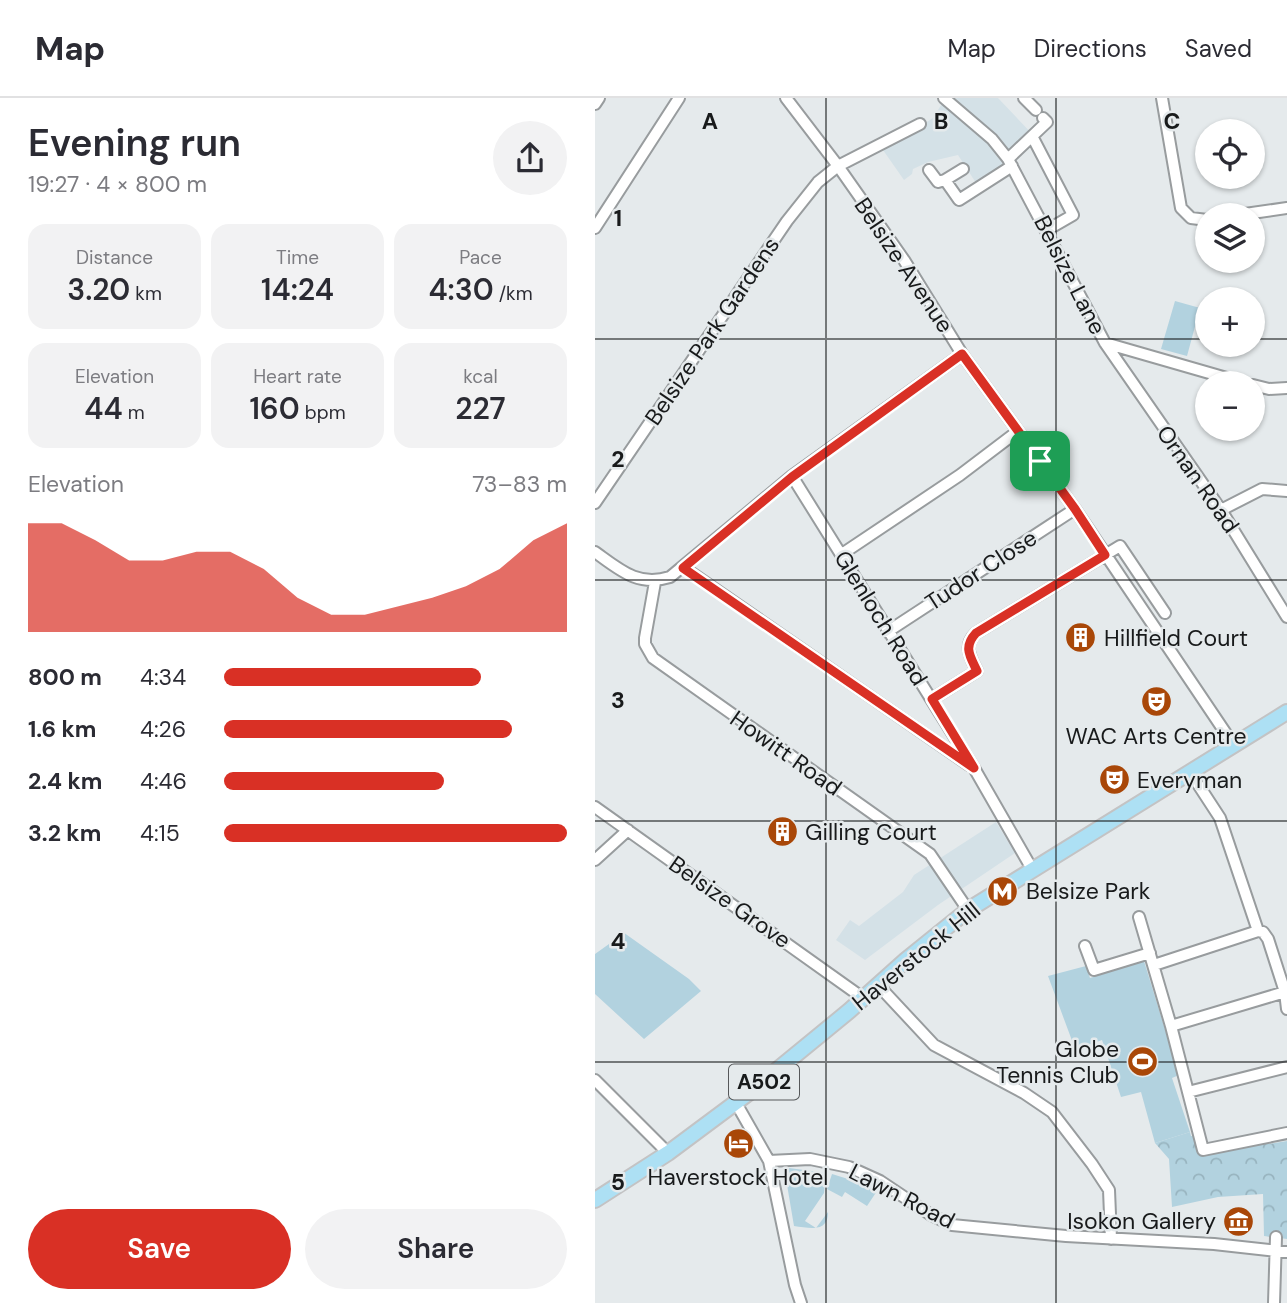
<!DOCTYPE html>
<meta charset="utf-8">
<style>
body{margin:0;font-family:"DM Sans",sans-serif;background:#f2f2f3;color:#2b2b33;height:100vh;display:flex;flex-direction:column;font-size:26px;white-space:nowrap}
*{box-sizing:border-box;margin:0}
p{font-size:23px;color:#7c7c81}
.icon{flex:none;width:38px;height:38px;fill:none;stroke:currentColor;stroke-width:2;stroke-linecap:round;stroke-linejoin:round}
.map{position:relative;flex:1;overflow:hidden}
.side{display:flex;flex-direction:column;background:#fff;width:595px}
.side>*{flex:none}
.controls{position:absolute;left:600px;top:21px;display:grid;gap:14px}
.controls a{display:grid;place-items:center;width:70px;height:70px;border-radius:50%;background:#fff;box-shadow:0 2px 5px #0004;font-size:35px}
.pin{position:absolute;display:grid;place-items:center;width:60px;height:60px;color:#fff;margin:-30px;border-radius:14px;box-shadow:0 4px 10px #0006}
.round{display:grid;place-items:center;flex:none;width:74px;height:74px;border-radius:37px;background:#f2f2f3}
.summary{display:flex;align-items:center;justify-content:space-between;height:119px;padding:0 28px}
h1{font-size:38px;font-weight:600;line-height:52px}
.figures{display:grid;grid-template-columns:repeat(3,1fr);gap:10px;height:119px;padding:7px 28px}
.figures div{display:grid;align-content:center;border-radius:18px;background:#f2f2f3;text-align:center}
.figures b{font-size:30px;font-weight:600}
.figures small{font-size:19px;font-weight:400}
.figures p{font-size:19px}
.chart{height:196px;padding:14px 28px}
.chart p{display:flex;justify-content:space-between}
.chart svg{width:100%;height:126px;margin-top:7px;fill:#d93025;opacity:.7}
.action{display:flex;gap:14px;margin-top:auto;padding:14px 28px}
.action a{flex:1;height:80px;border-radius:42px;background:#d93025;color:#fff;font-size:28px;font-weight:600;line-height:80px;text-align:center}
.action a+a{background:#f2f2f3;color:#2b2b33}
ul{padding:0 28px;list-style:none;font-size:23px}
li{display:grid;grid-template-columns:112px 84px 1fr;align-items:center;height:52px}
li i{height:18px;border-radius:9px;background:#d93025}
header{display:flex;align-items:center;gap:42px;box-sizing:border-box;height:98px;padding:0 35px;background:#fff;border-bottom:2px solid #e1e1e2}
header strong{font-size:33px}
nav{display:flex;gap:38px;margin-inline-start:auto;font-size:24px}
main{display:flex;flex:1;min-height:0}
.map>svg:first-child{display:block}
.built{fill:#d4e1e7}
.green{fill:#b2d2df}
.forest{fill:url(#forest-crowns)}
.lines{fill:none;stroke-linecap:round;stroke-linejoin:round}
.minor-casing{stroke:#989c9e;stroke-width:14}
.major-casing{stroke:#c3c3c4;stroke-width:18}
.minor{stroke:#fff;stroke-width:10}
.major{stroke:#ade0f4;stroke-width:14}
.route-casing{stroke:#fff;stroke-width:14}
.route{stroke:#d93025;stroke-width:9}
.grid{fill:none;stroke:#181a1b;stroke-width:2;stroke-opacity:0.55}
.labels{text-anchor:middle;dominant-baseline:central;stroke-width:5;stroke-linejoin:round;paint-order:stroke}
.shield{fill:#e5eaec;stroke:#56585a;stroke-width:2}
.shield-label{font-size:21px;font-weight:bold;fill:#181a1b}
.street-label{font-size:23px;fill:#181a1b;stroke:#e5eaec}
.poi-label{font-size:23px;fill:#181a1b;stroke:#e5eaec;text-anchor:start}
.grid-label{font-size:23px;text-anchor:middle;font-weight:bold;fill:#181a1b;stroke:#e5eaec;stroke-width:5;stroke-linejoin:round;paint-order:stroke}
</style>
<header>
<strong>Map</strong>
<nav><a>Map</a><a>Directions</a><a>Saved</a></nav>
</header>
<main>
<section class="side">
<div class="summary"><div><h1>Evening run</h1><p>19:27 · 4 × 800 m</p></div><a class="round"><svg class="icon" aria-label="share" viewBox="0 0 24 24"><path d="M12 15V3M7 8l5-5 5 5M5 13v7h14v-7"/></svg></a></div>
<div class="figures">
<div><p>Distance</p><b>3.20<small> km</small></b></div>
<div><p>Time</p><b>14:24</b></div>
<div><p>Pace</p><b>4:30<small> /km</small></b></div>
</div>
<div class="figures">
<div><p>Elevation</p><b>44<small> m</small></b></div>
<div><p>Heart rate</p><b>160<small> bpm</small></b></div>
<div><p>kcal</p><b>227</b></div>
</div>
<div class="chart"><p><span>Elevation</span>73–83 m</p>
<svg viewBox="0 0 160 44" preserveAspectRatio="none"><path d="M0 44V6L10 6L20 12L30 19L40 19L50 16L60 16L70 22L80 32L90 38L100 38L110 35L120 32L130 28L140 22L150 12L160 6V44z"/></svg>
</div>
<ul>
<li><b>800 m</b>4:34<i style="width:75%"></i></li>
<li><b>1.6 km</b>4:26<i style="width:84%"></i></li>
<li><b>2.4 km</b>4:46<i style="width:64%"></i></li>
<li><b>3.2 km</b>4:15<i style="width:100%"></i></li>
</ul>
<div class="action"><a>Save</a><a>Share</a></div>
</section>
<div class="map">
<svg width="692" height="1205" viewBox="0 0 692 1205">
<defs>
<pattern id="forest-crowns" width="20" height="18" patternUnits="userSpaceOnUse" patternTransform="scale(1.75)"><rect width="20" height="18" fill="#b2d2df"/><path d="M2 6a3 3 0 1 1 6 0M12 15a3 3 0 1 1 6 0" fill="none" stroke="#98b4bf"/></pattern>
</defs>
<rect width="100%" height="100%" fill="#e5eaec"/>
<path class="built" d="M346,0h57l36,38 -27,32 -29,18 -20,-31 -30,7 -15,7 -1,5 -8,6 -21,-30 50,-32 10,-16z
M401,724l19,31 -77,52 -73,55 -29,-20 14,-20 9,6 44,-34 11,-17z"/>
<path class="green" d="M580,203l25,7 -13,48 -26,-7z
M25,832l69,49 12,12 -57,48 -49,-45v-40l14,-10z
M549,863l35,114 -7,3 18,54 -35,11 -14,-51 -20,5 -19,-57 -24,9 -4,-3 -26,-70 38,-10 4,12z
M194,1070l37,5 -2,20 -19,28 11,7 12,-16c0,21 -18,16 -34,14l-9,-53z
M237,1076l32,10 13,7 -10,15 -22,-14 -3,5 -15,-8z"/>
<path class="forest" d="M595,1034l1,4h3l4,11 65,-6 5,3 19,-3v98l-23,-3 -1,-42 -45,3 -46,10 -3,-48 -14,-16z"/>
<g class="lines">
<defs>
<path id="minor" d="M191,0l52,68 66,94 58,94 113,155 158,235
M349,0l48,41 16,20 97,184 116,167 66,107
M429,0l12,12
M567,0l19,110 10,10 16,2
M0,6l4,-6
M438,40l40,77 -26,15
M413,61l39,-37 -4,-4
M368,71l-18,11 14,20 53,-34
M334,72l9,12 7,-2
M643,117l49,-7
M0,130l84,-130
M510,245l139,40
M658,287l16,4 18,-1
M197,378l182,292 58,101
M0,405l192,-282 31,-39 20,-16 82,-42
M626,412l41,-21 25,2
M0,454c25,18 43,35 75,25l122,-101 170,-122
M247,456l118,-79 58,-44
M88,469l286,198
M60,484l-10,56v6l8,14 277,196 38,56
M292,534l188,-123
M337,601l45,-28c-7,-15 -14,-25 -1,-38l144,-87 45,67
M595,674l30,46 38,113 5,1 5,7 17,53 2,17
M0,709l268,191
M0,762l33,-30
M544,819l32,109 32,124 84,-17
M490,848l9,24 56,-17
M559,867l104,-34
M283,887l56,60 90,48 28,19 40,52 17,26 2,49
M576,928l114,-34
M0,982l73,73
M593,994l99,-25
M141,1005l33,58 26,124 6,18
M174,1063l41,-2 39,8 31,14 51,34 21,10 114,11 148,8 73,8
M679,1205l2,-66"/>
<path id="major" d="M0,1102l73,-47 86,-64 95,-78 57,-51 62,-50 319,-198"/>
</defs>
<use href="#minor" class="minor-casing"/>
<use href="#major" class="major-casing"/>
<use href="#minor" class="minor"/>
<use href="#major" class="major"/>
</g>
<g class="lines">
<defs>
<path id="route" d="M367,256l113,155 30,46 -129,78c-13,14 -6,23 1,38l-45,28 42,69 -291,-200 109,-91z"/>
</defs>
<use href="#route" class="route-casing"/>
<use href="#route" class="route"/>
</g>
<path class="grid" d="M231,0v1205M461,0v1205M0,241h612M658,241h34M0,482h692M0,723h692M0,964h692"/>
<defs>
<symbol id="building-disc" viewBox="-11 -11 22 22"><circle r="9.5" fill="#a94708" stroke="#e5eaec"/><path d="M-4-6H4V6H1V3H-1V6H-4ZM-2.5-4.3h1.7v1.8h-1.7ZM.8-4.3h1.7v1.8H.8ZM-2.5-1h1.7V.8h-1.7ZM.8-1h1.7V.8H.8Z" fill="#fff"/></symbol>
<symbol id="theatre-disc" viewBox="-11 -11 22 22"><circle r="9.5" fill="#a94708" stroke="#e5eaec"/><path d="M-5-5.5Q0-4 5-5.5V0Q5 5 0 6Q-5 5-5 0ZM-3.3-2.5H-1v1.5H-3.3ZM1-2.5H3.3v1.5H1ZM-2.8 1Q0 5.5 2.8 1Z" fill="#fff"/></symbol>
<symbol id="metro-disc" viewBox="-11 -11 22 22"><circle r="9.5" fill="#a94708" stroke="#e5eaec"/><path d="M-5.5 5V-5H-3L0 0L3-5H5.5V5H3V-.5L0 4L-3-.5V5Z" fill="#fff"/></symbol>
<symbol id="stadium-disc" viewBox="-11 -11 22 22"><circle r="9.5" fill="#a94708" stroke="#e5eaec"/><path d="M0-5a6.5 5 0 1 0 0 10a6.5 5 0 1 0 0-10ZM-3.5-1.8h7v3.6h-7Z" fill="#fff"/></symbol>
<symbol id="hotel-disc" viewBox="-11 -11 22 22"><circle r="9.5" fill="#a94708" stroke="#e5eaec"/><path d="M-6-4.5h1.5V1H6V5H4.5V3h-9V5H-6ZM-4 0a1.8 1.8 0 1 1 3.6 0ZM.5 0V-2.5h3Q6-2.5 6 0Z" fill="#fff"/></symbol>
<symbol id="museum-disc" viewBox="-11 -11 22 22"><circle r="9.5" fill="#a94708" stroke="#e5eaec"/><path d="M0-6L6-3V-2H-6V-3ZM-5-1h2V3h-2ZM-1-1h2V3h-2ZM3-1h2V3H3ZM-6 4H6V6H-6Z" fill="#fff"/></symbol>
</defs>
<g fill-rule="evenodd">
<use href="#building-disc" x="468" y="522" width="35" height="35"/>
<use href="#theatre-disc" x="544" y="586" width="35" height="35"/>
<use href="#theatre-disc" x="502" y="664" width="35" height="35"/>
<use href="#building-disc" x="170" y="716" width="35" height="35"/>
<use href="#metro-disc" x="390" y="776" width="35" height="35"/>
<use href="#stadium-disc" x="530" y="946" width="35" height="35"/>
<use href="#hotel-disc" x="126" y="1028" width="35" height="35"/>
<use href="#museum-disc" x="626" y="1106" width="35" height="35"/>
</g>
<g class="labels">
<rect class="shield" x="134" y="966.5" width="70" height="35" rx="5"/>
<g class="shield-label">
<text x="169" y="984">A502</text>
</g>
<g class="street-label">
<text transform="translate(309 167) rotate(56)">Belsize Avenue</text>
<text transform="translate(475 177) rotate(63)">Belsize Lane</text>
<text transform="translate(117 233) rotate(-56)">Belsize Park Gardens</text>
<text transform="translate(603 381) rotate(55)">Ornan Road</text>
<text transform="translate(386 472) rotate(-33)">Tudor Close</text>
<text transform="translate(286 520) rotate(58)">Glenloch Road</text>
<text transform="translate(191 655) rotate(35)">Howitt Road</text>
<text transform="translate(135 804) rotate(35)">Belsize Grove</text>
<text transform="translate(321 858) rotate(-39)">Haverstock Hill</text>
<text transform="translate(307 1098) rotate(27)">Lawn Road</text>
</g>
<g class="poi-label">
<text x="509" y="540">Hillfield Court</text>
<text x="561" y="638" text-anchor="middle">WAC Arts Centre</text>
<text x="542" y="682">Everyman</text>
<text x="210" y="734">Gilling Court</text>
<text x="431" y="793">Belsize Park</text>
<text x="524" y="951" text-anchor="end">Globe<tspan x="524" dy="26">Tennis Club</tspan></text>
<text x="143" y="1079" text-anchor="middle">Haverstock Hotel</text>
<text x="621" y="1123" text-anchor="end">Isokon Gallery</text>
</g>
</g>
<g class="grid-label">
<text x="115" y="31">A</text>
<text x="346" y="31">B</text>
<text x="577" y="31">C</text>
<text x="23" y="128">1</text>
<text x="23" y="369">2</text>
<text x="23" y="610">3</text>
<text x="23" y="851">4</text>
<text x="23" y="1092">5</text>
</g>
</svg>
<div class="controls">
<a><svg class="icon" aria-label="locate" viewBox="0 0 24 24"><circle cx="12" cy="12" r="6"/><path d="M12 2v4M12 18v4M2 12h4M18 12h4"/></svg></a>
<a><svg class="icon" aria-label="layers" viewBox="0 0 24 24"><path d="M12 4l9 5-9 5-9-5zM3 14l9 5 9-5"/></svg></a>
<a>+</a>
<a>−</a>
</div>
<div class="pin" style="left:445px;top:363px;background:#1e9e55"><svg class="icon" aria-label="arrive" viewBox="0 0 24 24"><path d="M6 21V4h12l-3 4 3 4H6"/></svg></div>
</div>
</main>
